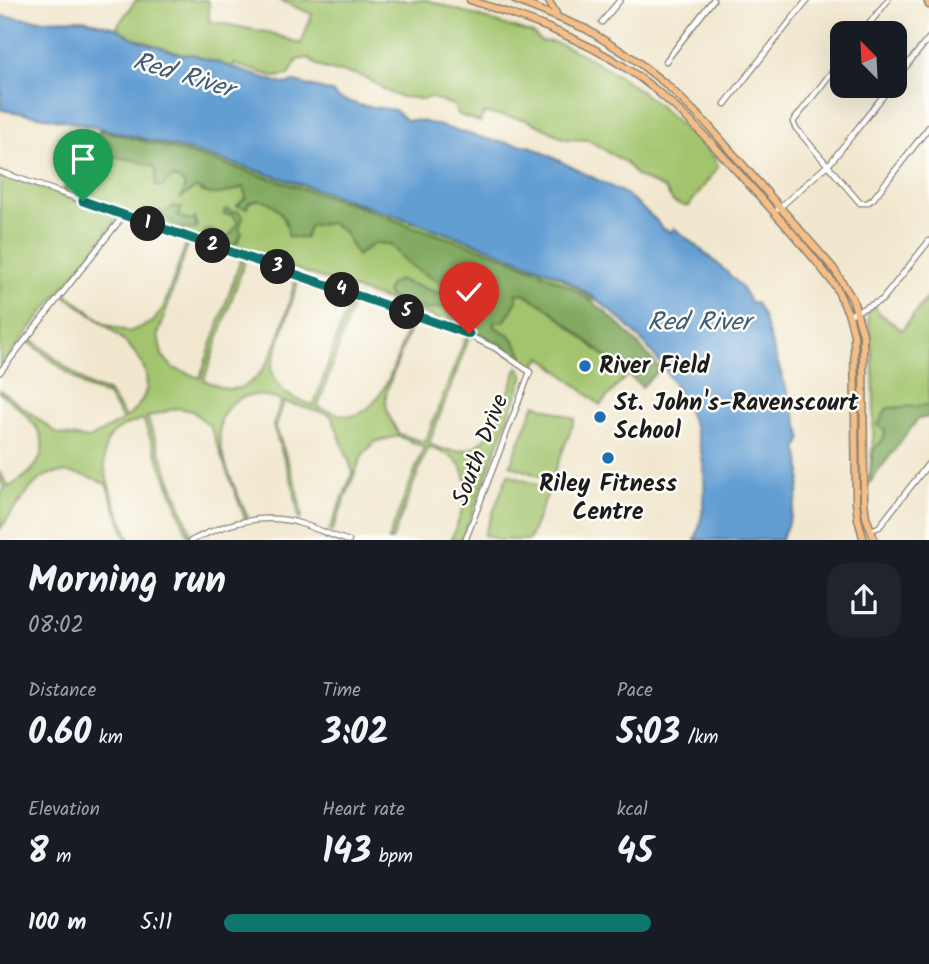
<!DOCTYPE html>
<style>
body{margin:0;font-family:Kalam,sans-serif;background:#20242c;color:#f1f3f6;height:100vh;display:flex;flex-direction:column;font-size:26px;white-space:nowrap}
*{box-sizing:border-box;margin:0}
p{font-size:23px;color:#9ea1a6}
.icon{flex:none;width:38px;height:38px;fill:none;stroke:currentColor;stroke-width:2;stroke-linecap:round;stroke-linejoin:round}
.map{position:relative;height:540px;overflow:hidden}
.drawer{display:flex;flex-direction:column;background:#171b24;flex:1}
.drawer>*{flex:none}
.needle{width:46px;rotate:336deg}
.fabs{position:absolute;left:830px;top:21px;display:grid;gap:14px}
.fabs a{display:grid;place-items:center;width:77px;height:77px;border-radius:14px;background:#171b24;box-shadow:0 7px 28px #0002;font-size:35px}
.pin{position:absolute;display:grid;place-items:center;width:60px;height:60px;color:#fff;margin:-72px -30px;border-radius:50% 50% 50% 0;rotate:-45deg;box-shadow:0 0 7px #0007}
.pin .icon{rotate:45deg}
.km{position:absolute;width:35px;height:35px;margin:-18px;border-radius:50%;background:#222;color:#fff;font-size:19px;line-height:35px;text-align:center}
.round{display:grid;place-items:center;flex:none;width:74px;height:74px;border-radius:21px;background:#20242c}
.summary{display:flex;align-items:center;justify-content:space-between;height:119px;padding:0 28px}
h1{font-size:38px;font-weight:600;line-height:52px}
.metrics{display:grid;grid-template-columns:repeat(3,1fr);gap:10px;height:119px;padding:7px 28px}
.metrics div{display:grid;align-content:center}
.metrics b{font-size:35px;font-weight:600}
.metrics small{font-size:19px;font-weight:400}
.metrics p{font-size:19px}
ul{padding:0 28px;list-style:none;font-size:23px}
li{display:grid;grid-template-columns:112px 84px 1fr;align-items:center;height:52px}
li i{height:18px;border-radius:9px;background:#0f766e}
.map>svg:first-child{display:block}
.green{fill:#a3c46d;stroke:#607044;stroke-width:2}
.forest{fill:#82aa60;stroke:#4f633e;stroke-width:2}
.water{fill:#639ed3;stroke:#405d78;stroke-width:2}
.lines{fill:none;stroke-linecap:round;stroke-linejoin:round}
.minor-casing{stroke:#868275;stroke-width:7}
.major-casing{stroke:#868275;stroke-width:9}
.minor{stroke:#fff;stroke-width:4.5}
.major{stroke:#f6be87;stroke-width:6}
.route-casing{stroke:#fff;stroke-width:14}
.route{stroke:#0f766e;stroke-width:9}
.poi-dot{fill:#1f6fb2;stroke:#fdfcf7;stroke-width:2.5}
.labels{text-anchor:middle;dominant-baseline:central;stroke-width:5;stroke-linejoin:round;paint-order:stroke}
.poi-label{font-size:24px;font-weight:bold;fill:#1c1c1c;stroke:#fdfcf7;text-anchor:start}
.street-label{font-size:24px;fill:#1c1c1c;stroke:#fdfcf7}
.water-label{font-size:26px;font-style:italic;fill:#405d78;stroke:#fdfcf7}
</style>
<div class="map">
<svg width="929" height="541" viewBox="0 0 929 541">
<rect width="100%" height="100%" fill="#fdfcf7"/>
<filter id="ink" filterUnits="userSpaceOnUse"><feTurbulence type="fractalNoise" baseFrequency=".0143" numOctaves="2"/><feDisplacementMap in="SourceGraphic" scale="14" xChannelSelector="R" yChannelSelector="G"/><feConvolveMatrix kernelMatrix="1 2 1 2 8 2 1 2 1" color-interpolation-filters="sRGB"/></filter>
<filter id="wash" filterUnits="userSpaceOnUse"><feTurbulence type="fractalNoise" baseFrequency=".00686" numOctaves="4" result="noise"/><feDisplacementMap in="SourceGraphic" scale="28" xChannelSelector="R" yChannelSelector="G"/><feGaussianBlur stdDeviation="1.57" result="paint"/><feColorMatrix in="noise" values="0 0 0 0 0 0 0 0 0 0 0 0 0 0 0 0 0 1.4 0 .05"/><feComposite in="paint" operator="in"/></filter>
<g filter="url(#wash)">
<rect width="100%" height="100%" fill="#f1e7ce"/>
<path class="green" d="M136,0h71l2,3v18l62,12 30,11 11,-30 -33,-14h148l106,34 9,8c20,-6 84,38 101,51 26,20 50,43 73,66l2,8 -30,40 -15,-5 -8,-13 -28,-13 -11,-13 -38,-23 -23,-1 -37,-19 -44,-7 -4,9 -21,-7 -6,-10 -24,-8 -6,3c-8,-3 -14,-2 -22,-3 -15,-3 -26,-16 -40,-21 -18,-6 -38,-2 -52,-18l-12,2 -8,15 -14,2 -41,-13 -2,3 -42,-13 -6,1 -51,-17 -17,-10z
M101,129l47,9 177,53 171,59 63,26 35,24 -24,27 57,48 -27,30 -58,-48 -9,10 -59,-33 -55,-23 -189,-64 -48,-13 -120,-43z
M0,172l119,45 -119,150z
M187,241h2l-31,94 4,20 11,13 27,10 41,-119 4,2 -41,119c7,3 18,9 26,9 43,1 56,-79 66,-111l3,1 -28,90c9,24 19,30 43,36l37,-108 4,1 -37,109c9,3 23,9 32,9 35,-2 51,-72 61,-99l3,1 -27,72c-4,17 3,30 12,44l26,8 41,-105 3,1 -40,106c62,28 71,-33 89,-77 4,3 6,6 5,11l-61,162h-11c9,-25 29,-60 2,-82 -6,-5 -18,-8 -25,-11l-36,93h-4l36,-93 -26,-11 -23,6 -11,11 -5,10 -27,69 -3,-1 24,-59 -21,-55 -4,-3 -44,-12 -8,25 21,61 5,29 -3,3 -5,-31 -21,-63 8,-25c-14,-6 -28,-9 -42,-2 -43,21 -3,88 9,119l-3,1 -35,-93 -18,-15 -15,-3 -30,9 45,119 -3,2 -46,-119c-13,4 -30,10 -36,23 -11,28 13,71 23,98h-3l-21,-56c-19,-9 -50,-19 -68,-3 -13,11 -27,34 -38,48v-37l5,-3 -5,-9v-7l9,14c7,-5 17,-10 22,-16 31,-32 -7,-59 -31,-78v-3l58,44 31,5 34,-19 -17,-27 -2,1 -16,-5 -59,-47 2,-3 59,47 18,5 18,27c60,-49 -25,-95 -61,-122l2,-2 39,30 23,8 24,-10 10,-14z
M929,295v122l-11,2 -49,63c1,-14 3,-28 4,-43 2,-43 1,-87 -6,-129l8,-4 3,6 24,18z
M535,404l40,15 -24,62 -41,-16z
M508,474l41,16 -20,50h-30l-15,-5z"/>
<path class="forest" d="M100,130c84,20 164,47 246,72 24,7 46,18 70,26 56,18 118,35 168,68 31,21 52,45 76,73l-18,18 -93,-78 -26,-16 -6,1v7l-13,21 -10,-1v5l17,10 12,19 -2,4 -23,-17 -46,-22 -4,-4 -2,-9 -18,3 -38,-12 -3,-5 3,-9 9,-4 40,13 10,1 10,6 7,-1 -58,-35 -18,-20 -16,-1 -17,13 -13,-24 -13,-9 -21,3 -5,12 -17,-1c1,-21 -19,-45 -40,-34l-1,5 -10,-2 9,-9 -3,-10c-16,7 -35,12 -47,0l-16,12 5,-10c-2,-8 -6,-10 -12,-12l-12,10 -5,-1c-1,-5 1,-13 -1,-17 -4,-7 -41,-13 -51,-13l-2,-7 -15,17 -8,19 -17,6z
M173,206l9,2 -4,7 9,5h7l1,-2 2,10 -7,2 -9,-2 -17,-11 -3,3 -18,-7 -1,-3 3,-1c9,4 21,6 28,-3z
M228,209l3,3 7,-1 5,6 -4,12 3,4 -6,11 -5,1 -27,-11v-3l7,-1 14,7 6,-3 7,-12 -5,-7 -9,-1v-4z
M929,405v12l-11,2 -50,66 5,-34 11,-13 1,-7 -7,-6 9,-17z"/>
<path class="water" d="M0,16l41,4 42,-1 33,9 17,10 34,12 17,5 6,-1 93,30 12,-2 37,10 6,6 21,7 36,5 11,10 16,1 73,20 35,5 96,48 30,26 5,8 10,4 3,-4c19,16 70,53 76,75h6l6,11 40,124 -5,11c12,29 -5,64 -16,91h-86c38,-106 -45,-216 -136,-264 -9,-5 -20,-8 -29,-12 -41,-17 -83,-31 -125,-45 -132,-45 -266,-89 -404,-109z"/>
</g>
<g filter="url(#ink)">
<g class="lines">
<defs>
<path id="minor" d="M602,22l18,-22
M862,33l26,-33
M842,59l-49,63 2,5 65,76h7l6,-4 56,-72
M666,61l47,-61
M894,81l35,-43
M725,104l82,-104
M0,172l442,151 53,25 35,24 -65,169
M778,209l53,-47 60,-76
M849,315l33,-15 47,-59
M0,372l124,-157
M871,530l8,-3 50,-64
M191,541c34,-18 74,-29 111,-17 16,5 30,12 47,17"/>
<path id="major" d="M470,0c54,18 108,36 156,68 49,32 88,78 127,121 29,32 58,64 83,98l13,28 5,20 2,167 2,17 6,22
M515,0l71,29 48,30 33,26 40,39 127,145 19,31 10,34 1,167 2,16 9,24
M548,0l8,13
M927,0l2,5"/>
</defs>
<use href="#minor" class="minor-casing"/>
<use href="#major" class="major-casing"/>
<use href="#minor" class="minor"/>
<use href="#major" class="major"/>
</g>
</g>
<g class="lines" filter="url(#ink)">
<defs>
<path id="route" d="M83,201l386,133"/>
</defs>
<use href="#route" class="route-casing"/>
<use href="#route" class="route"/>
</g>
<g class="poi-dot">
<circle cx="585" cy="366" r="7"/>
<circle cx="600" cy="417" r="7"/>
<circle cx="608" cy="458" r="7"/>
</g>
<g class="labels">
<g class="poi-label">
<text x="599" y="366">River Field</text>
<text x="614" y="403">St. John's-Ravenscourt<tspan x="614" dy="28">School</tspan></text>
<text x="608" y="484" text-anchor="middle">Riley Fitness<tspan x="608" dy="28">Centre</tspan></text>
</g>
<g class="street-label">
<text transform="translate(481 450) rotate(-69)">South Drive</text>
</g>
<g class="water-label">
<text transform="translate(183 76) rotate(17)">Red River</text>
<text x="699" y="323">Red River</text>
</g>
</g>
</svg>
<div class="fabs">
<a><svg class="needle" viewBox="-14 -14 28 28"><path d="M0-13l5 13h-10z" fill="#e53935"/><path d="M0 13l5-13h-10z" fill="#9ea1a6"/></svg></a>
</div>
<div class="pin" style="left:83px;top:201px;background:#1e9e55"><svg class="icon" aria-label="arrive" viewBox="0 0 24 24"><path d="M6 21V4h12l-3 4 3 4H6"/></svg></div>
<div class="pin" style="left:469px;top:334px;background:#d93025"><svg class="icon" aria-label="check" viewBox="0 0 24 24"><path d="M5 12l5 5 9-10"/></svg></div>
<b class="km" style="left:148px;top:224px">1</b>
<b class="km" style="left:213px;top:246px">2</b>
<b class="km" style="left:278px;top:267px">3</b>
<b class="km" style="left:342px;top:290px">4</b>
<b class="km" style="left:407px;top:312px">5</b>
</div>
<section class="drawer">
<div class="summary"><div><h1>Morning run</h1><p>08:02</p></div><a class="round"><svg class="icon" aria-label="share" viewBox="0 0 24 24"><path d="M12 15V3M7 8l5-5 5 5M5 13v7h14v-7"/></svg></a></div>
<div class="metrics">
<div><p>Distance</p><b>0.60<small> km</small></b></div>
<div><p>Time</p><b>3:02</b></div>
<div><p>Pace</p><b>5:03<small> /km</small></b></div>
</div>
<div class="metrics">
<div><p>Elevation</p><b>8<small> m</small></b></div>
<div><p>Heart rate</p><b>143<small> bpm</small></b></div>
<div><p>kcal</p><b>45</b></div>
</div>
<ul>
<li><b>100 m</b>5:11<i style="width:63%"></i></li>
</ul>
</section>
